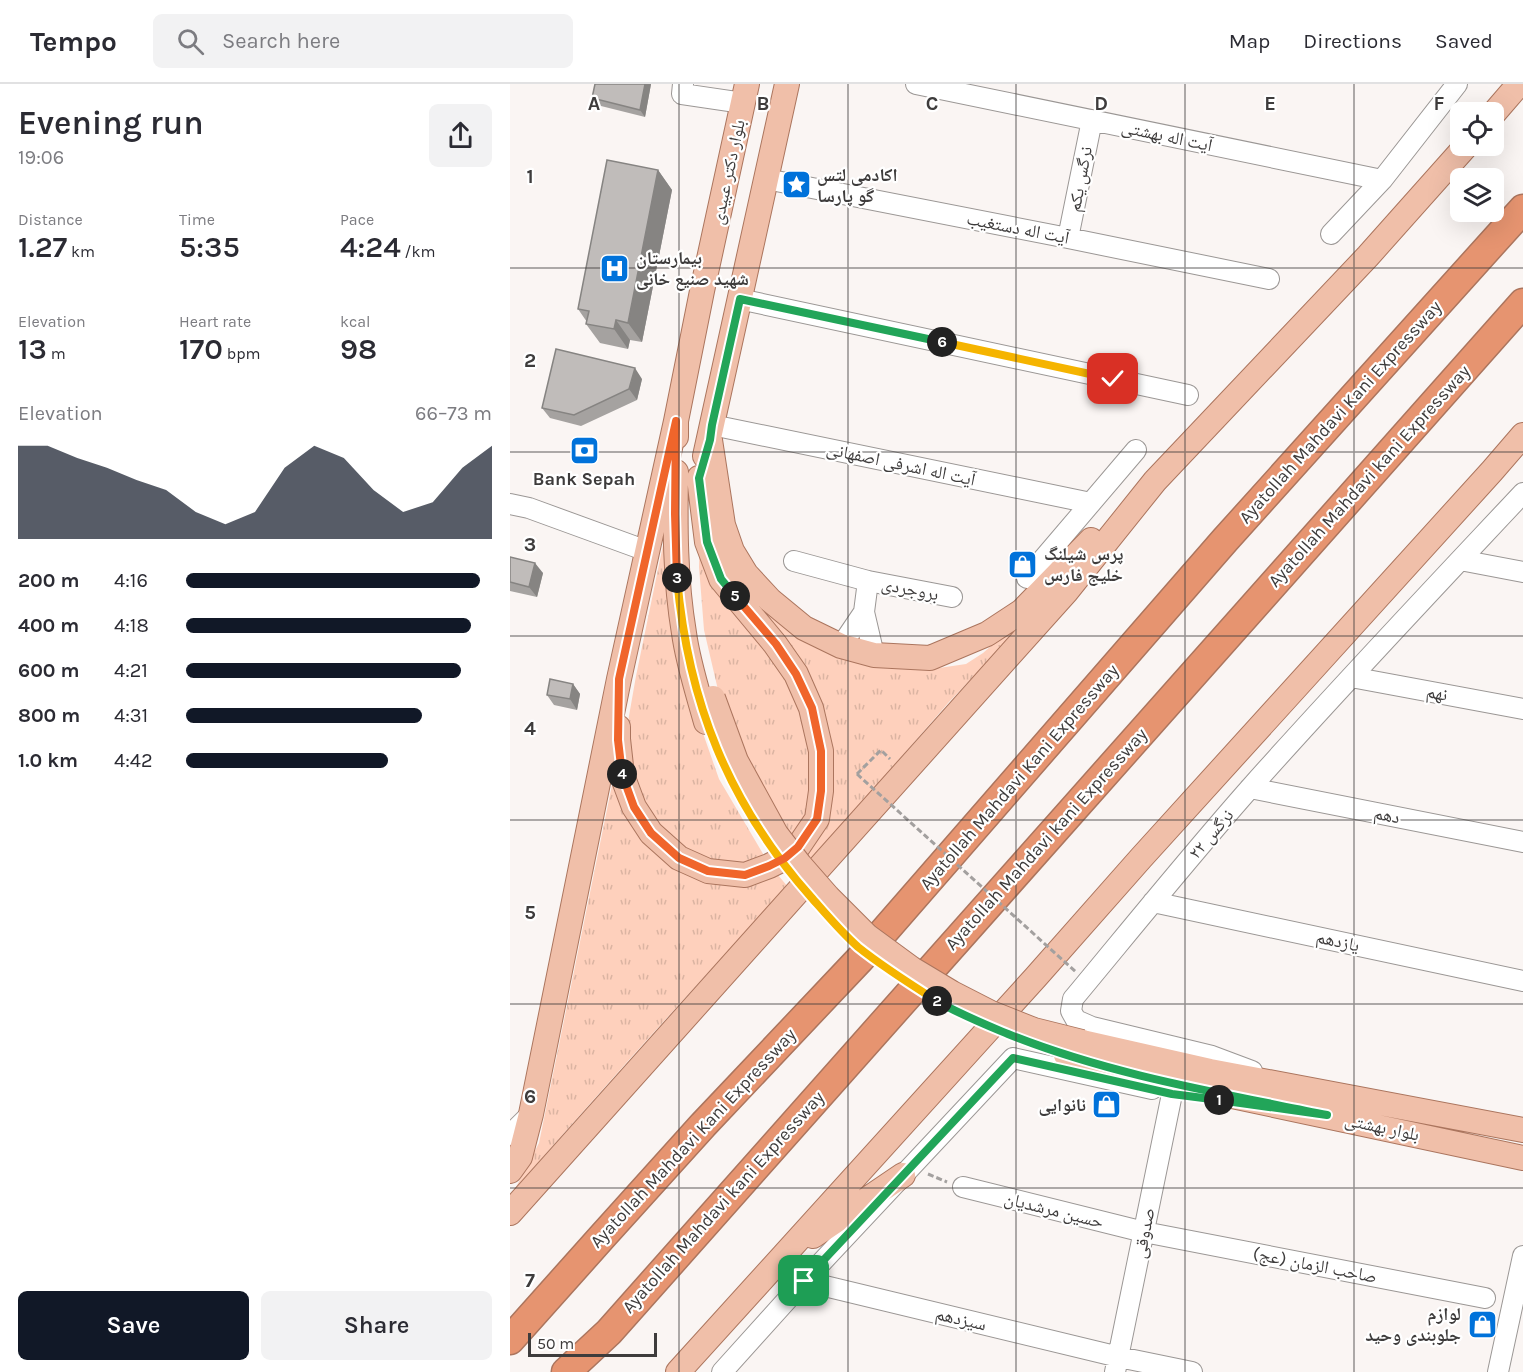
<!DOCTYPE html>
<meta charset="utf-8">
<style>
body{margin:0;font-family:Karla,"Noto Naskh Arabic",sans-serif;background:#f2f2f3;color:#2b2b33;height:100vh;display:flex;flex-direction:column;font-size:22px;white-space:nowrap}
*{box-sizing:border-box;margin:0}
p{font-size:20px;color:#7c7c81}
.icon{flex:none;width:33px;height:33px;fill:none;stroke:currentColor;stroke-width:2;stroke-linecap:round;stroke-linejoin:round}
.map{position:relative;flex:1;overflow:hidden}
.sheet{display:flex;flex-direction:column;background:#fff;width:510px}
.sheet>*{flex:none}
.buttons{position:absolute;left:940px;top:18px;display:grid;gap:12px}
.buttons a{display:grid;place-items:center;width:54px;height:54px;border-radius:9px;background:#fff;box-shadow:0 6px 24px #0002;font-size:30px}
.scale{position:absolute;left:18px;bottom:15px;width:129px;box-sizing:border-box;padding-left:6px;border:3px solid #3e3c3c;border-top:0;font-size:16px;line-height:21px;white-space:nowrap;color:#3e3c3c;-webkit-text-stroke:4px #fff;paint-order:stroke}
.pin{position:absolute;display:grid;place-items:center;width:51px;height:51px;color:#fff;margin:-26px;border-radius:12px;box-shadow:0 3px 9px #0006}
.km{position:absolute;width:30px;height:30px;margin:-15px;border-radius:50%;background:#222;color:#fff;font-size:16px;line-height:30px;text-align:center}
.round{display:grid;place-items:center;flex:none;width:63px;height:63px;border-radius:9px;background:#f2f2f3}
.head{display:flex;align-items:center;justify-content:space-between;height:102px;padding:0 18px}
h1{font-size:33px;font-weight:600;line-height:45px}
.metrics{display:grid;grid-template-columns:repeat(3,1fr);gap:9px;height:102px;padding:6px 18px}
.metrics div{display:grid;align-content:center}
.metrics b{font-size:30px;font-weight:600}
.metrics small{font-size:16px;font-weight:400}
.metrics p{font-size:16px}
.chart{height:168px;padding:12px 18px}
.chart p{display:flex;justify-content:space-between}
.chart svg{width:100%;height:108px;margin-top:6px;fill:#111827;opacity:.7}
.action{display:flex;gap:12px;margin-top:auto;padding:12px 18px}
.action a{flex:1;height:69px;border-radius:9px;background:#111827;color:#fff;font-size:24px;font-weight:600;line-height:69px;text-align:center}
.action a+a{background:#f2f2f3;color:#2b2b33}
ul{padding:0 18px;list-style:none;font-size:20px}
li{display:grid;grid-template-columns:96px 72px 1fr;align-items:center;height:45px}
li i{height:15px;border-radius:8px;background:#111827}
header{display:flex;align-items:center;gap:36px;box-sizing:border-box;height:84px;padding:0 30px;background:#fff;border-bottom:2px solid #e1e1e2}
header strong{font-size:28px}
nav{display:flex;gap:33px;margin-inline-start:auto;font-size:21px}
.search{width:420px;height:54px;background:#f2f2f3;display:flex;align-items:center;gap:15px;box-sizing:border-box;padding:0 21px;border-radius:9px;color:#7c7c81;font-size:22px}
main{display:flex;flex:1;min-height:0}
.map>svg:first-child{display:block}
.grass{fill:url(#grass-tufts)}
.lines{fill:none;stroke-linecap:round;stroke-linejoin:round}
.minor-casing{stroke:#9b9795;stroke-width:22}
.major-casing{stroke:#ab755e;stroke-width:26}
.highway-casing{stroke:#ab755e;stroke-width:31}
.path{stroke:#a3a09f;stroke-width:3;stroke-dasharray:6 3;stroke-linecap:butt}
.minor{stroke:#fff;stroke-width:20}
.major{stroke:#f0bfa9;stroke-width:24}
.highway{stroke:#e69470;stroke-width:28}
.major-bridge-casing{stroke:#ab755e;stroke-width:26;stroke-linecap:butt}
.path-bridge{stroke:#a3a09f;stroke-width:3;stroke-dasharray:6 3;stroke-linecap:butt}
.major-bridge{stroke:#f0bfa9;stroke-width:24}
.wall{fill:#a5a2a0}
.shaded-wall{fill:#868482}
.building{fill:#c0bcba;stroke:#868482;stroke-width:1.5}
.split-1-casing{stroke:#fff;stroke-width:12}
.split-2-casing{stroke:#fff;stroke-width:12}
.split-3-casing{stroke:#fff;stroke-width:12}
.split-4-casing{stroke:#fff;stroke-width:12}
.split-5-casing{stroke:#fff;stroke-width:12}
.split-6-casing{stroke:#fff;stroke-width:12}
.split-7-casing{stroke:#fff;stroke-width:12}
.split-1{stroke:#22a559;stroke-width:8}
.split-2{stroke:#22a559;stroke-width:8}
.split-3{stroke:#f5b400;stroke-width:8}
.split-4{stroke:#f0652b;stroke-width:8}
.split-5{stroke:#f0652b;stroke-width:8}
.split-6{stroke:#22a559;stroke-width:8}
.split-7{stroke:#f5b400;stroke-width:8}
.grid{fill:none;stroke:#3e3c3c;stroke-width:1.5;stroke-opacity:0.55}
.labels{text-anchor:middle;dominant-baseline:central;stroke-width:4.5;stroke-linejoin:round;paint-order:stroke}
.street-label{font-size:18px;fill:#3e3c3c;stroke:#fff}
.poi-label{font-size:18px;font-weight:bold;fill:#3e3c3c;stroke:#fff;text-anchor:start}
.grid-label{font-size:20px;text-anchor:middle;font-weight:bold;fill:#3e3c3c;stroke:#fff;stroke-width:4.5;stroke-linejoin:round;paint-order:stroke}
</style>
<header>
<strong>Tempo</strong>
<div class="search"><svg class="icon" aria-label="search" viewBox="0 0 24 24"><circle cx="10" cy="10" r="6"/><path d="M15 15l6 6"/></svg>Search here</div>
<nav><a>Map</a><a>Directions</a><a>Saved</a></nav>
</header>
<main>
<section class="sheet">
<div class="head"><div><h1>Evening run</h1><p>19:06</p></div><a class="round"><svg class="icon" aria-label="share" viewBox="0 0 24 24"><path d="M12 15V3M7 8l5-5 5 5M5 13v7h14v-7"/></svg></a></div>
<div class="metrics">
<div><p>Distance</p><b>1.27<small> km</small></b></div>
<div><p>Time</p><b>5:35</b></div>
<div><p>Pace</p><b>4:24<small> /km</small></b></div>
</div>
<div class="metrics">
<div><p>Elevation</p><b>13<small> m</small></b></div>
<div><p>Heart rate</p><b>170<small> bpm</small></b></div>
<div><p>kcal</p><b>98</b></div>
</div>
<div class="chart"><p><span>Elevation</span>66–73 m</p>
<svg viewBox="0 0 160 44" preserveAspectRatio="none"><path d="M0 44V6L10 6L20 11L30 15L40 20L50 24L60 33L70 38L80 33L90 15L100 6L110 11L120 24L130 33L140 29L150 15L160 6V44z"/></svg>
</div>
<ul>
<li><b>200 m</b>4:16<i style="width:96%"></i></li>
<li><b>400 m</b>4:18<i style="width:93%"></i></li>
<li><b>600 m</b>4:21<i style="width:90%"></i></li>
<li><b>800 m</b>4:31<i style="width:77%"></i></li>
<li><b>1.0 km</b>4:42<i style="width:66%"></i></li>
</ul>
<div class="action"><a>Save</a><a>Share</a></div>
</section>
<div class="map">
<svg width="1013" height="1288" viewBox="0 0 1013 1288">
<defs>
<pattern id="grass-tufts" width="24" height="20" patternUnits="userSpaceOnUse" patternTransform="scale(1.5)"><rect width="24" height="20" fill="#fed0bc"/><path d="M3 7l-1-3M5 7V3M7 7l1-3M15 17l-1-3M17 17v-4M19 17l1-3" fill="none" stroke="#dbb4a2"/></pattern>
</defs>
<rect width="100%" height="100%" fill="#faf5f3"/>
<path class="grass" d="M159,432l15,163 35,100 47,80 -16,5 -38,-3 -17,-7 -17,-11 -29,-28 -17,-36 -6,-46 10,-57z
M190,446l43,85 54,82 13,46v62l-10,24 -9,9 -49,-76 -24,-72 -14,-60 -5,-63z
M241,509l164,75h24l27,-4 17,-11 16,-14 43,-39 -26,32 -67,70 -111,128 -29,30 -6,-6 30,-81 -82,-166z
M103,696l11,31 109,72 27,-1 18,-7 10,12c-93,98 -184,200 -273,302l24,-46z"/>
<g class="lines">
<defs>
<path id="minor" d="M173,0l-1,10 61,9
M406,0l466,96
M256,95l302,59 201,41
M821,150l51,-54 75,-96
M558,154l24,-118
M229,215l449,96
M202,341l379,78
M0,420l19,4 118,43
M950,476l63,12
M284,477l74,20 84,16
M517,494l109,-128
M358,497l-4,31 10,43
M331,562l23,-34
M841,593l172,32
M740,704l273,54
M643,818l370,79
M742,987l-40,-15 -120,-29 -16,-7 -5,-9 2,-12c59,-71 117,-143 178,-212 89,-100 181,-197 272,-294
M0,1051l21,-21
M453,1103l181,45 341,66
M294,1197l315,76 73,15
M212,1288l82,-91 209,-223 139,31
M605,1288l57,-278
M988,1288l25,-116"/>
<path id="major" d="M984,29l25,-29
M166,353v-16l26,-130 45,-207
M200,356l13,85 9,26 14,23 24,26 34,28 37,18 33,9 56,3 57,-24 35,-23 69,-71
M195,372l82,-372
M166,388c-1,54 -1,107 8,161 4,30 14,60 22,89
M108,643v12l4,36 12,32 17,26 28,25 29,13 37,4 24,-9 16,-8 13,-11 19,-28 4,-28v-40l-10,-43 -15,-34 -21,-30 -54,-65 -14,-37 -8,-64
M572,958l128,29 313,59
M556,971l59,16 74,18 324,69
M0,1087l10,-14 11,-43 88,-435 57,-258
M0,1129l556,-621 89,-111 213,-225 98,-110
M303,1152l90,-61
M168,1288l357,-394 106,-120 351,-387 31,-36"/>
<path id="highway" d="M0,1256l91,-102 102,-113 157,-166 365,-419 298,-331
M56,1288l43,-40 914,-1029"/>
</defs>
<use href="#minor" class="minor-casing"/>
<use href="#major" class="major-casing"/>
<use href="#highway" class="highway-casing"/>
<path class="path" d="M347,690l24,-24 9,9
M418,1090l19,8"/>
<use href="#minor" class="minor"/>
<use href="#major" class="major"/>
<use href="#highway" class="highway"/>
<defs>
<path id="major-bridge" d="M203,614l23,63 40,73 24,31 28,32 39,39 45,33 40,24 39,20 43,17 48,12"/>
</defs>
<use href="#major-bridge" class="major-bridge-casing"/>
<path class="path-bridge" d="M347,690l220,199"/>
<use href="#major-bridge" class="major-bridge"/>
</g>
<path class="wall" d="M141,0l-6,33 -48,-12 -5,-7z
M148,86l14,20 -30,152 -12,-2 -2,9 -28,-6 -14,-19 1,-2 -9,-13z
M132,295l-5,21 -56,26 -31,-8 -8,-10z
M0,473l33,16 -6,24 -27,-6z
M63,600l7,10 -3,16 -23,-5 -7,-10z"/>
<path class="shaded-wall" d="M135,0h6l-6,33 -5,-7z
M148,86l14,20 -30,152 -14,-19z
M106,236l14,20 -2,9 -14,-20z
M125,284l7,11 -5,21 -8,-11z
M25,479l8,10 -6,24 -8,-10z
M63,600l7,10 -3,16 -7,-11z"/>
<path class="building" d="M85,0h50l-5,26 -48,-12z
M97,76l51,10 -30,153 -12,-3 -2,9 -28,-5 3,-13 -11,-2z
M46,265l79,19 -6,21 -55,26 -32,-7z
M0,473l25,6 -6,24 -19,-5z
M40,595l23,5 -3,15 -23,-4z"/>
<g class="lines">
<defs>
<path id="split-1" d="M294,1197l209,-223 159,36 47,6"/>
<path id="split-2" d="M427,917c22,13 47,23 71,33 102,41 212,59 319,81l-108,-15"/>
<path id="split-3" d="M167,494c11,124 51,225 134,319 15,17 30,35 47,50 25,20 52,37 79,54"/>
<path id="split-4" d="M112,690l-4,-34 1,-61 57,-258 -1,93 2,64"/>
<path id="split-5" d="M112,690l12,33 17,26 28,25 29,13 37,4 24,-9 16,-8 13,-11 19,-28 4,-28v-40l-9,-43 -16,-34 -20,-30 -41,-48"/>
<path id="split-6" d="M225,512l-14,-17 -14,-37 -8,-64 11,-38 2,-15 28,-126 202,43"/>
<path id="split-7" d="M432,258l171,37"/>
</defs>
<use href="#split-1" class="split-1-casing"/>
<use href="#split-2" class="split-2-casing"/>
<use href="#split-3" class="split-3-casing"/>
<use href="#split-4" class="split-4-casing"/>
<use href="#split-5" class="split-5-casing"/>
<use href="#split-6" class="split-6-casing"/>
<use href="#split-7" class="split-7-casing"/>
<use href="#split-1" class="split-1"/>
<use href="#split-2" class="split-2"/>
<use href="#split-3" class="split-3"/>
<use href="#split-4" class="split-4"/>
<use href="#split-5" class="split-5"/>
<use href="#split-6" class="split-6"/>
<use href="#split-7" class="split-7"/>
</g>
<path class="grid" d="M169,0v1288M338,0v1288M506,0v1288M675,0v1288M844,0v1288M0,184h1013M0,368h1013M0,552h1013M0,736h1013M0,920h1013M0,1104h1013"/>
<defs>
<symbol id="sight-square" viewBox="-11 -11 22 22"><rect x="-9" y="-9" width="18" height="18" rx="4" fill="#0072da" stroke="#fff"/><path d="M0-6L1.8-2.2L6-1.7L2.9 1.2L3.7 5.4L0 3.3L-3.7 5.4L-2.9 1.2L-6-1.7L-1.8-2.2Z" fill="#fff"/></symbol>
<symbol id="hospital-square" viewBox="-11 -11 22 22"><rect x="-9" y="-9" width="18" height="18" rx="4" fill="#0072da" stroke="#fff"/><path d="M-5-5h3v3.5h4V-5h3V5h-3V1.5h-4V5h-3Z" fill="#fff"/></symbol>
<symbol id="bank-square" viewBox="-11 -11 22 22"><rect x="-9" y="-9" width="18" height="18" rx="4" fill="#0072da" stroke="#fff"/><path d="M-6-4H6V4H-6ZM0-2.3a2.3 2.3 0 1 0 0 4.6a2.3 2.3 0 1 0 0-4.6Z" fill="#fff"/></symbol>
<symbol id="shop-square" viewBox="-11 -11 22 22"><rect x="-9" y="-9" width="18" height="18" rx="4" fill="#0072da" stroke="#fff"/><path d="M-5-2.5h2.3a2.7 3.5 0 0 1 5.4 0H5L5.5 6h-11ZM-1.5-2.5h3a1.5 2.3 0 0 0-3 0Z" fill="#fff"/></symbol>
</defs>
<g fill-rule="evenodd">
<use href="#sight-square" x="270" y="84" width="33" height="33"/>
<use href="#hospital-square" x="88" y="168" width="33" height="33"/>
<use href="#bank-square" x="58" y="350" width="33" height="33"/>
<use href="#shop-square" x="496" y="464" width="33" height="33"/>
<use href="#shop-square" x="580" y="1004" width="33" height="33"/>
<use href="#shop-square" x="956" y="1224" width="33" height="33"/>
</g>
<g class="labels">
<g class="street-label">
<text transform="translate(657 52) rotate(12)">آیت اله بهشتی</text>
<text transform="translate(218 88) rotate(-78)">بلوار دکتر عبیدی</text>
<text transform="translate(570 95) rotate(-79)">نرگس یکم</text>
<text transform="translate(508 144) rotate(11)">آیت اله دستغیب</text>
<text transform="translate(830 328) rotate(-48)">Ayatollah Mahdavi Kani Expressway</text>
<text transform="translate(391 380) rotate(12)">آیت اله اشرفی اصفهانی</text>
<text transform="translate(859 392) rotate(-48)">Ayatollah Mahdavi kani Expressway</text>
<text transform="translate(400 505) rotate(11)">بروجردی</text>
<text transform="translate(927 609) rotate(10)">نهم</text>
<text transform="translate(509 693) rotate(-49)">Ayatollah Mahdavi Kani Expressway</text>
<text transform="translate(877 731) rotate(11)">دهم</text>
<text transform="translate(701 750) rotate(-50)">نرگس ۲۲</text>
<text transform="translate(536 755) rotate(-48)">Ayatollah Mahdavi kani Expressway</text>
<text transform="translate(828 857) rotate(12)">یازدهم</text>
<text transform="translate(872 1043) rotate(12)">بلوار بهشتی</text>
<text transform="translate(183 1054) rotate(-47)">Ayatollah Mahdavi Kani Expressway</text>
<text transform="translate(213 1118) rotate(-48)">Ayatollah Mahdavi kani Expressway</text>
<text transform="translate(544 1126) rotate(14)">حسین مرشدیان</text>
<text transform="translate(634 1149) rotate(-79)">صدوقی</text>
<text transform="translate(805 1181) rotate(11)">صاحب الزمان (عج)</text>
<text transform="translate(451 1235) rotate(13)">سیزدهم</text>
</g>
<g class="poi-label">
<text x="307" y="91">اکادمی لتس<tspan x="307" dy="21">گو پارسا</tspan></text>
<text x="126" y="174">بیمارستان<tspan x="126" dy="21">شهید صنیع خانی</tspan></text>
<text x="74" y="395" text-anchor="middle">Bank Sepah</text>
<text x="534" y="470">پرس شیلنگ<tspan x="534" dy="21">خلیج فارس</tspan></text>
<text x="576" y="1021" text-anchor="end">نانوایی</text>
<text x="951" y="1230" text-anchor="end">لوازم<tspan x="951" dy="21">جلوبندی وحید</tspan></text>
</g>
</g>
<g class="grid-label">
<text x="84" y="26">A</text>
<text x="253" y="26">B</text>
<text x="422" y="26">C</text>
<text x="591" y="26">D</text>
<text x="760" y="26">E</text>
<text x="929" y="26">F</text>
<text x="20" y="99">1</text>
<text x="20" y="283">2</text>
<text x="20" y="467">3</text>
<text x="20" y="651">4</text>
<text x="20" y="835">5</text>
<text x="20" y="1019">6</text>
<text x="20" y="1203">7</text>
</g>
</svg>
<div class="buttons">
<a><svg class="icon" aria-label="locate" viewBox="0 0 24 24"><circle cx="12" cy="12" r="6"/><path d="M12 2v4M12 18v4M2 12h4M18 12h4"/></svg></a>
<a><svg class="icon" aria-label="layers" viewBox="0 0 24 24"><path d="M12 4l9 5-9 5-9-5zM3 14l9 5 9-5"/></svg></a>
</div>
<div class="scale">50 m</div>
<div class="pin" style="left:294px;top:1197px;background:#1e9e55"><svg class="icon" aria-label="arrive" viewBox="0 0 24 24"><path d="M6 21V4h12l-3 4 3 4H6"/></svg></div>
<div class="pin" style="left:603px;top:295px;background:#d93025"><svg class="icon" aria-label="check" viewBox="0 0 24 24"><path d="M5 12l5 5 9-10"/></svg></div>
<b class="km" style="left:709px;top:1016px">1</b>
<b class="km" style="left:427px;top:917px">2</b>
<b class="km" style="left:167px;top:494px">3</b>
<b class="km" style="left:112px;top:690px">4</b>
<b class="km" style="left:225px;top:512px">5</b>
<b class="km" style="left:432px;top:258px">6</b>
</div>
</main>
